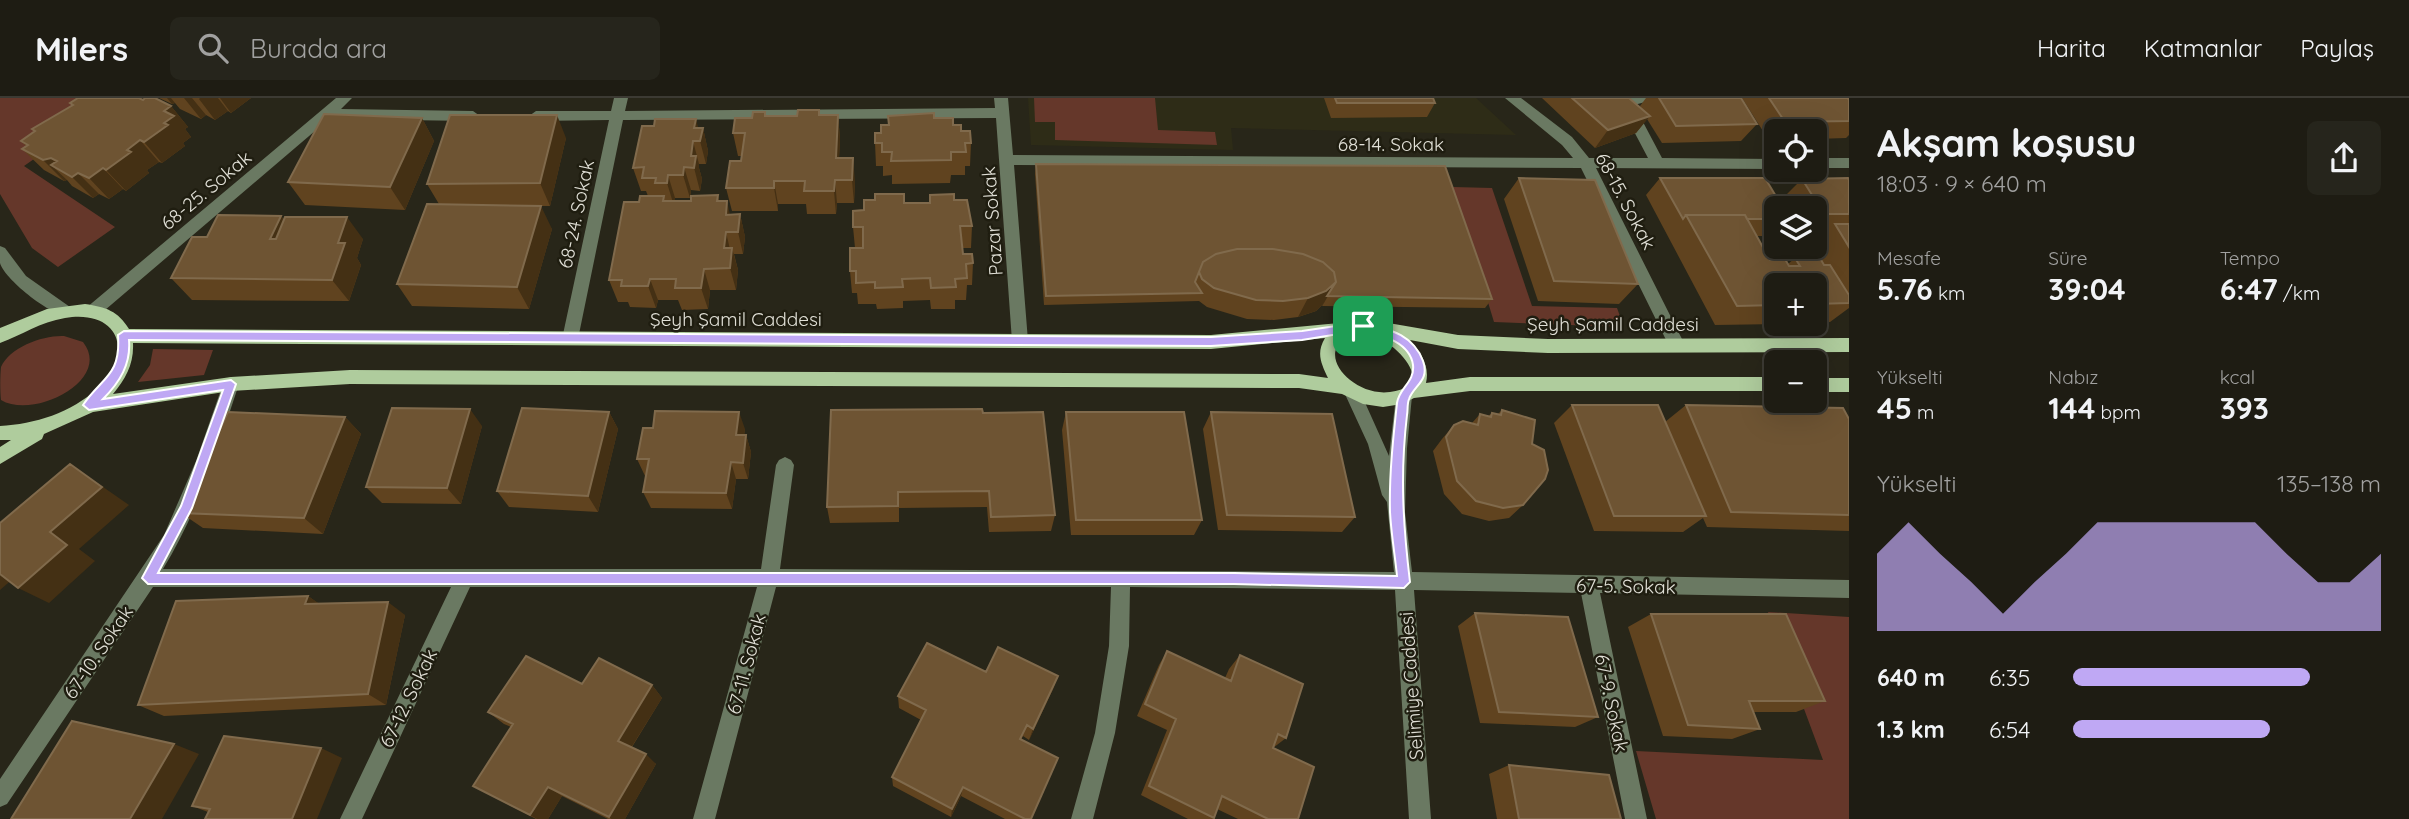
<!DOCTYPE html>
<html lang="tr">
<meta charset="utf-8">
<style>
body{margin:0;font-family:Quicksand,sans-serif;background:#26251c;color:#f1f3f6;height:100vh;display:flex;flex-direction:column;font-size:26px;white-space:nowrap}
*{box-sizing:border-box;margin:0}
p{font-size:23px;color:#a1a1a0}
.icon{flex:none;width:38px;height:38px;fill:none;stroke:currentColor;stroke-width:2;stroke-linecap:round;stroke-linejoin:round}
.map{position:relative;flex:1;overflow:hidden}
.details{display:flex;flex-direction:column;background:#1e1c13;width:560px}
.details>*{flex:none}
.buttons{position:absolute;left:1764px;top:21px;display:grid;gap:14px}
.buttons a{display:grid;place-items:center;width:63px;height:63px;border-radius:10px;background:#1e1c13;box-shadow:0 7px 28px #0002,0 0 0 2px #3c3a33;font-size:35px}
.pin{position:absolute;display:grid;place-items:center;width:60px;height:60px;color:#fff;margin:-30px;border-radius:14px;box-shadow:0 4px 10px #0006}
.round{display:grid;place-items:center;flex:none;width:74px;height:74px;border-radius:10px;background:#26251c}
.summary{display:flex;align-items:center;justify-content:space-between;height:119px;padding:0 28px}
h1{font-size:38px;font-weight:700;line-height:52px}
.figures{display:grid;grid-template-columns:repeat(3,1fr);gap:10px;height:119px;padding:7px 28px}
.figures div{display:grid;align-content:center}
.figures b{font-size:30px;font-weight:700}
.figures small{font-size:19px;font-weight:400}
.figures p{font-size:19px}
.chart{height:196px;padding:14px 28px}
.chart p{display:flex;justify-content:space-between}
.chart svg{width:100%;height:126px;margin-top:7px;fill:#bfa8f4;opacity:.7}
ul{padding:0 28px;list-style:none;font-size:23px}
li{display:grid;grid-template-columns:112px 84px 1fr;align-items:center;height:52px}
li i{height:18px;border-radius:9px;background:#bfa8f4}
header{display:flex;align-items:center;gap:42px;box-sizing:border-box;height:98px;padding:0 35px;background:#1e1c13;border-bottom:2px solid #3c3a33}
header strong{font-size:33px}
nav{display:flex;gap:38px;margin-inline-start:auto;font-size:24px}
.search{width:490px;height:63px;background:#26251c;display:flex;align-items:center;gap:18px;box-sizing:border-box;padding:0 24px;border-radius:10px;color:#a1a1a0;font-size:26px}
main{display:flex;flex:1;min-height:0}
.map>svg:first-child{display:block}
.built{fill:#2e2c17}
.green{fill:#65372a}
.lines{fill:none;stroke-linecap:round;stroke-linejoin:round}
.minor{fill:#6a7962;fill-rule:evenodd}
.major{fill:#afcc9d;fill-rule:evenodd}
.wall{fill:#60431f}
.shaded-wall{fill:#443014}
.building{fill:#6e5433;stroke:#806a4c;stroke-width:2}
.route{fill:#bfa8f4;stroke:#fff;stroke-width:2;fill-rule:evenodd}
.labels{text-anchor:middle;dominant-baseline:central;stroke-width:5;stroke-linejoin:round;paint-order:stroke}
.street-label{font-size:19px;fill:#e1e0d7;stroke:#1f1d10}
</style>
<header>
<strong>Milers</strong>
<div class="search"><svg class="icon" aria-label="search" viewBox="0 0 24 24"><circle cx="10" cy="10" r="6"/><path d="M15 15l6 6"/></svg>Burada ara</div>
<nav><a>Harita</a><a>Katmanlar</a><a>Paylaş</a></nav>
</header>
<main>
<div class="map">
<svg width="1849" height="721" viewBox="0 0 1849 721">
<rect width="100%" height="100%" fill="#282619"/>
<path class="built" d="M1028,0h448l40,37 -285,-7 2,22 -202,-5z"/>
<path class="green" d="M0,0h121l-97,68 91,61 -57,40 -26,-19 -32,-54z
M1034,0h121l3,32 57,2 2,13 -162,-5v-18h-20z
M1453,89l39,1 40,118 85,2 7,19 -130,-5z
M64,238l19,6c30,38 -49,78 -82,58 -1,-8 -1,-24 0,-33 9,-20 42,-32 63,-31z
M153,251l60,1 -9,25 -66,7 12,-17z
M1768,514l81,5v202h-193l-20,-68 187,9z"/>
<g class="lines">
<path class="minor" d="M336,0h16l-11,11 132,2 7,5 -7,5 -144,-2 -231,197h-12l-2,-4 2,-4z
M614,0h14l-3,13 370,-3 -1,-10h14l5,57 560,3 -11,-13 -57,-47h16l51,39 17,21h59l-29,-55 8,-5h24l-2,3 -15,4 28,53 114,1v10l-180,-1 89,177 -2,5h-12l-90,-182 -567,-3 14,176 -2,5h-12l-2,-5 -16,-223 -373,2 -45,219 -2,5h-12l-2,-5 47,-219 -73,1 -7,-5 7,-5h75z
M1815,60h34v10h-34z
M0,148l5,2 21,28 44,31 2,4 -2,4c-15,5 -66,-36 -70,-52 0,-4 0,-12 0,-17z
M231,279l6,2 2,5c-21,63 -41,128 -76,185h598l15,-104 3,-5 6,-3 6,3 3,5 -14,104 614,3 -7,-70 -5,-7 -14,-51 -24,-52 2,-5h12l31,69 7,-60 2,-5h12l2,5 -5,52 -2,64 7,60 437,8v18l-249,-5 47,226h-22l-44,-226 -167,-3 17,229h-22l-14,-229 -265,-3 -1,59 -14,87 -22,86h-22l24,-86 14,-87 2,-59h-335l-61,232h-22l64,-232h-287l-108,232h-22l111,-232h-298l-146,217 -7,3v-28l164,-244 32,-74 27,-77 2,-5z"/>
<path class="major" d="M85,206c21,3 33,7 44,25l1082,6 160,-15 87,15 90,4 301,-1v14l-301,1 -90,-4 -48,-9c11,13 20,26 16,43l44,-6h306v14h-306l-56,7 -12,6 -19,3 -20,-3 -21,-10 -43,-6 -949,-4 -119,7 -138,21 -49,22 -2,5 -42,25v-17l11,-7h-11v-14c35,-2 71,-13 98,-38 37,-35 21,-79 -33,-70 -25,4 -43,17 -65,25v-15l47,-19zM1370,235c24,9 70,52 20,59 -43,6 -88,-54 -20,-59zM1325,240c-9,15 -4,25 3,40l-29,-4 -949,-4 -119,7 -118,17c13,-16 21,-30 20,-51l1078,6z
M1815,280h34v14h-34z"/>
</g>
<path class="wall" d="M159,0h92l-20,15 -3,-2 -13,9 -9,-5 -5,4 -21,-10 -5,-6 -3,1z
M1324,0h109l2,5 -8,14 -96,1z
M1542,0h87l12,11 -1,-3 6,-8h95l16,26 -16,17 -79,2 -15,-24 -11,14 -41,15z
M1742,0h107v37l-3,3 -31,1v-8h-39v8h-8z
M70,5l101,3 17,21 -3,2 6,8 -8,6 2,3 -23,17 -3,-1 -12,8 2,3 -23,18 -3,-2 -14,10 -10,-5 -6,4 -21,-12 -5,-6 -3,1 -20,-11 -22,-21 4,-3 -5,-5 13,-9 -2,-3 40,-23z
M765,14l1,4 72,-1 2,24 -1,19 16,23 -1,22h-17l-1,11h-29l-1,-10h-28v7h-46l-6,-23 15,-27 1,-5h-4l-5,-23 19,-15z
M422,20l12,23 -29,69 -100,-5 -17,-23z
M934,20l19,7 8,6 10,12 -1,23h-5v9h-14l-1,8 -58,1v-9l-9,1v-10h-7l-1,-23 6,-10 8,-8z
M698,30h5l5,23 -2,13h-7v4l3,11 -2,12 -9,-1 -1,8h-15l-1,3h17l27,-6 1,6 11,14 10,-1 5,23 -2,17h-9l4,16 -2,20h-26l-2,19 -26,1 -4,-10h-20l-2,8 -26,-1 -2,-5h-10l-9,-22 30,-78 9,-6 -2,-5h-5l-8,-23z
M566,40l-16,68h-20l22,23 -23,80 -117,-3 -15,-22 42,-80 -12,-20z
M1036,66l456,135 -7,9 -163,-2 2,-3 -8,8 -18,6 -24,3 -27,-1 -40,-12 -8,-6 -155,4 -9,-131z
M1519,80l119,106 -19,20 -81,-3 -34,-102z
M1660,80l116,30v23l-4,5h-16l14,24 18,4 7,-6 29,7 -10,-18h1v-5l12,-11h-12v-23h-23l-7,-12 17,-17 47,1v128l-19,14 -15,1v-38h-39v39h4l-65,1 -69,-130z
M930,97l24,5 18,26 -1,22h-8v6l10,9 -1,22h-5l-1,15h-11v9h-24l-1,-9 -27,1v7l-26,1 -1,-5h-18l-1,-11h-5l-2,-22 5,-23 -2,-21 11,-17 40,-7h26z
M281,118l3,4 79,19 -6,19 4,7 -12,36 -157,-1 -21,-22 36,-41z
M1572,307l93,17 21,-17 163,14v112l-142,-4 -4,-9 -20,14 -89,-1 -40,-108z
M1502,312l21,95 -14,13 -20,3 -27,-7 -18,-20 -11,-43 9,-12 12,-14 18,-2 8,-9 8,2 4,-3 6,1z
M609,314l9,17 -20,83 -89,-5 -12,-16z
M1066,314l136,108 -8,15h-123l-9,-105z
M1211,314l144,105 -13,15 -124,-2 -15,-101z
M983,315l72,102 -4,16 -62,1 -2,-25 -88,1v14l-69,1 -3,-16z
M345,319l16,17 -38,100 -120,-6 -22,-15z
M482,328l-21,78 -79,-1 -16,-16z
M745,331l-1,6h2l5,17 -3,27h-12l-4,30 -81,-1 -8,-16 3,-16h-1l-8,-17z
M308,498l11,8 86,11 -19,90 -222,11 -26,-11z
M1475,515l123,104 -23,10 -95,-4 -22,-97z
M1651,516l174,87 -29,11h-42l6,17 -28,10 -69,-3 -35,-109z
M1167,553l58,27 4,-9 11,-14 46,83 -13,10 25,71h-60l-21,-10 -4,10h-25l-47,-24 26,-65 -30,-14 22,-51z
M986,574l72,4 -5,13 -24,51 -6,-4 -2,4 10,79h-26l-44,-23 -10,21 -58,-31 -1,-9 29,-57 -22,-12 -1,-12z
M582,586l70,1 10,13 -30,49 24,17 -31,55h-17l-46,-23 -14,23h-12l-46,-24 21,-68 -7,-3 -16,-12z
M342,660l-134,54 -16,-6z
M1509,667l112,54h-124l-8,-45z"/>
<path class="shaded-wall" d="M167,0h4l4,5 -3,1z
M184,0h8l14,17 -5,4z
M200,0h18l10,13 -13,9 -16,-21z
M220,0h31l-20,15z
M171,8l17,21 -3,2 6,8 -8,6 2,3 -23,17 -18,-21 20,-19v-12z
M557,17l9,23 -16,68 -10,-23z
M838,17l2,24 -2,42 -2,-23z
M1650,18l-14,17 -41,15 13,-18z
M422,20l12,23 -29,69 -15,-23z
M696,21l5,20 2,-11 5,23 -2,13 -6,-23 -6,-13z
M140,42l19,22 -12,8 2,3 -23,18 -20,-21 21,-20z
M693,43l6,23v4l3,11 -2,12 -9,-35z
M51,60l17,16 -17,-9 16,15 -3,1 -21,-21z
M853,60l2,23 -1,22 -2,-23z
M684,69l7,23 -1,8 -7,-23z
M103,70l20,21 -14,10 -20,-21z
M78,75l21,21 -6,4 -21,-21z
M668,77l7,23 -1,8 -7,-23z
M835,82l2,23 -1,11 -2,-23z
M774,83l4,23v7l-4,-23z
M727,103l5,23 -6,-9z
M541,108l11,23 -23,80 -12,-22z
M740,116l5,23 -2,17 -5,-22z
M281,118l17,22 -28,1z
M347,119l16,22 -6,19 4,7 -12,36 -17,-21 6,-37z
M726,134l5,22 -7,-6z
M732,150l6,22 -2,20 -6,-22z
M704,171l6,21 -2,19 -7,-21z
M650,181l8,21 -2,8 -8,-22z
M1336,184l-12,21 -8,8 -18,6 10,-19z
M470,311l12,17 -21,78 -14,-16z
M609,314l9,17 -20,83 -10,-16z
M739,314l6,17 -3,23 -6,-17z
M345,319l16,17 -38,100 -19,-16z
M746,337l5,17 -3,27 -5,-16z
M731,364l5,17 -4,30 -6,-16z
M70,366l59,41 -50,44 16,12 -46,42 -31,-15 32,-56z
M0,472l15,7 -15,13z
M308,498l19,13 -22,-5z
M388,504l17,13 -19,90 -18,-11z
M1058,578l-5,13 -24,51 4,-11z
M652,587l10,13 -33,53 -11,-10z
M174,646l25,10 -37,65h-32z
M321,650l21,10 -25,61h-25z
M646,656l10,10 -31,55h-14l-2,-2z
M548,689l14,9 -14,23h-11l-7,-4z
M963,689l-2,9 -10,21 1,-8z"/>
<path class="building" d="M78,0h61l4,2 2,-2h10l16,8 -7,5 10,5 -10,7 4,2 -24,17 -4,-2 -13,10 4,2 -25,18 -3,-2 -14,10 -11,-5 -6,4 -21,-12 6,-4 -6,-3 -8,2 -21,-11 6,-4 -7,-4 14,-10 -3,-2 41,-24 -3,-2z
M1335,0h98l2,5h-98z
M1572,0h57l21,18 -42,14z
M1659,0h82l16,26 -81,2z
M1769,0h79l1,2v21l-64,1z
M798,12h21v5h19l-2,43h17l-1,22h-17l-1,11h-30l1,-10h-31v7h-48l4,-27h11l4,-28h-12l2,-15h17l1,-6h12v4h32z
M934,15v5h19v7h8v6h9l1,12h-6l1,9h-15v8l-60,1 1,-9h-10v-9h-7v-10h6v-8h8l-1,-9z
M324,16l98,4 -32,69 -102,-5z
M450,17h107l-17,68 -113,1z
M655,21h41l-2,9h9l-3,13h-7l-2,15h5l-2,12 -10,-1 -1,8h-15l-1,8h-12l1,-5h-14l2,-11 -11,1 9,-42h12z
M1036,66l409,2 47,133 -165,-3 9,-14 -2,-10 -11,-10 -20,-8 -30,-5h-36l-21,5 -13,8 -8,20 7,11 -156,3z
M1519,80l76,2 43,104 -84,-3z
M1660,80h105l18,30h-7v11h-29l-2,-4h-59l-3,4z
M1848,80l1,2v34h-25l-22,-35z
M875,96h29v9h26v-8l24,-1v6h13l5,26h-12l3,28h9l1,9 -7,1 1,14 -12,1 1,8 -25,1 -1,-10 -28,1 1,8 -28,1v-6l-19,1v-12h-6v-23h13v-21h-10v-16l11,-1v-10h11z
M718,97l-1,6h10l-1,14 14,-1 -2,18h-12l-2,16h8l-2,20 -26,1 -3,19h-26l1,-9h-26l-2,7h-27l1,-6h-13l15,-78h15l1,-6h24l-1,5h28v-5z
M427,106l114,2 -24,81 -120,-3z
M218,117l63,1 -11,23h6l9,-22h62l-9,26h7l-13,37 -161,-2 21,-41h15z
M1686,117h59l25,45 15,-1 4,7h11l-5,-8h25l4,7h6l19,30v8l-34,1v-19h-39v20l-39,1z
M1835,126h14v23z
M1237,151h36l30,5 20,8 11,10 2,10 -10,9 -18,7 -25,3 -27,-1 -42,-12 -12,-9 -3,-7 4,-10 13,-8z
M1572,307h86l48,111h-92z
M1686,307l157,3 6,11v96l-118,-3z
M392,310l78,1 -23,79 -81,-1z
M522,310l87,4 -21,84 -91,-5z
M982,311l1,4 60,-1 12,103 -64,2 -2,-26 -91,1v14l-71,1 4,-97z
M1502,312l33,10 -3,24 12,6 4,20 -3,9 -22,26 -20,3 -27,-7 -19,-20 -11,-44 8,-12 9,-4 15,4 2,-11 11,3 1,-4 9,2z
M655,313l84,1 -3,23h10l-3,28 -12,-1 -5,31 -83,-1 6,-33h-12l6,-31h10z
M228,314l117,5 -41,101 -123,-5z
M1066,314h118l18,108h-126z
M1211,314l121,2 23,103 -128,-2z
M70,366l32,23 -52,45 17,13 -49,43 -18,-14v-51z
M308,498l-3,8 83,-2 -20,92 -230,11 38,-104z
M1475,515l93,4 30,100 -99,-5z
M1651,516h135l39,87h-76l11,28 -72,-4z
M927,545l59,29 12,-25 60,29 -25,53 -6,-4 -7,14 38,19 -27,61h-6l-62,-32 -11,22 -60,-32 34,-67 -28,-14z
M1167,553l64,30 9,-26 63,29 -17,54 -8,-4 -5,14 41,19 -16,52h-30l-46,-23 -8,22 -65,-32 27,-67 -31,-15z
M526,558l56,28 17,-26 53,27 -34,56 28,13 -37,63 -61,-30 -18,28 -57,-29 40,-62 -25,-12z
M72,623l102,23 -44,75h-119z
M224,638l97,12 -29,71h-87l5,-10 -18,-3z
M1509,667l100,10 12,44h-102z"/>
<path class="route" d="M1363,224c25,7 50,12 60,39 7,20 -9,24 -14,38 -2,5 -1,11 -2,16 -7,59 -4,109 3,167l-6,6 -170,-4h-1086l-6,-6 39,-72 42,-116 -134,20 -6,-5c19,-28 38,-29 35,-70l6,-4 1087,6 91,-6zM1363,232c18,5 47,12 50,35 2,17 -14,23 -16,38 -4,36 -8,73 -7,109 1,21 5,43 7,64l-163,-3h-1076l34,-65 44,-124 -5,-4 -128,19c17,-17 28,-35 26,-59l1082,6 91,-6z"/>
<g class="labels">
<g class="street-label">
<text x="1391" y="46">68-14. Sokak</text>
<text transform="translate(206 92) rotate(-40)">68-25. Sokak</text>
<text transform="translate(1626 103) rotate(62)">68-15. Sokak</text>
<text transform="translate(576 116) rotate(-78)">68-24. Sokak</text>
<text transform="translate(992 123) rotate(-94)">Pazar Sokak</text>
<text x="736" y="221">Şeyh Şamil Caddesi</text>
<text x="1613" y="226">Şeyh Şamil Caddesi</text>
<text transform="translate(1626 488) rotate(1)">67-5. Sokak</text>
<text transform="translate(98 554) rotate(-56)">67-10. Sokak</text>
<text transform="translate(746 566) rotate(-75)">67-11. Sokak</text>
<text transform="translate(1411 588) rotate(-94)">Selimiye Caddesi</text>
<text transform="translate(408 600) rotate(-64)">67-12. Sokak</text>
<text transform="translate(1612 605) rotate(78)">67-9. Sokak</text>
</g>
</g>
</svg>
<div class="buttons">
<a><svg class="icon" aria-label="locate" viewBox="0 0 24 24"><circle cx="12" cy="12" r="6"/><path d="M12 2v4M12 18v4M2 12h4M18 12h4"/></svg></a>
<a><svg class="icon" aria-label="layers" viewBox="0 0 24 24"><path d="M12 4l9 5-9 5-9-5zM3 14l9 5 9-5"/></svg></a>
<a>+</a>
<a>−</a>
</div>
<div class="pin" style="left:1363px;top:228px;background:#1e9e55"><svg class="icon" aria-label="arrive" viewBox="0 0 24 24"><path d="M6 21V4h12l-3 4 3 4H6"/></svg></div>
</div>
<section class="details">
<div class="summary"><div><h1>Akşam koşusu</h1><p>18:03 · 9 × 640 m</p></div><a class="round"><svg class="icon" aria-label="share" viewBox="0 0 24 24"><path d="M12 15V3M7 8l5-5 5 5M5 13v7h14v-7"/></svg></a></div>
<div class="figures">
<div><p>Mesafe</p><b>5.76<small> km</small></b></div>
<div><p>Süre</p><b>39:04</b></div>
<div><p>Tempo</p><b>6:47<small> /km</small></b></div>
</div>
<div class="figures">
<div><p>Yükselti</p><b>45<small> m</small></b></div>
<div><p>Nabız</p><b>144<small> bpm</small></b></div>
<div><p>kcal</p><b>393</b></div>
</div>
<div class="chart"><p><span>Yükselti</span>135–138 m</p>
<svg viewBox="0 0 160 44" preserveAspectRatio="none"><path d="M0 44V17L10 6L20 17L30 27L40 38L50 27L60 17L70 6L80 6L90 6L100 6L110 6L120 6L130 17L140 27L150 27L160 17V44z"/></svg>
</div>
<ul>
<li><b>640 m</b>6:35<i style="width:77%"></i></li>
<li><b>1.3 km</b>6:54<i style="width:64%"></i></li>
</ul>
</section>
</main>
